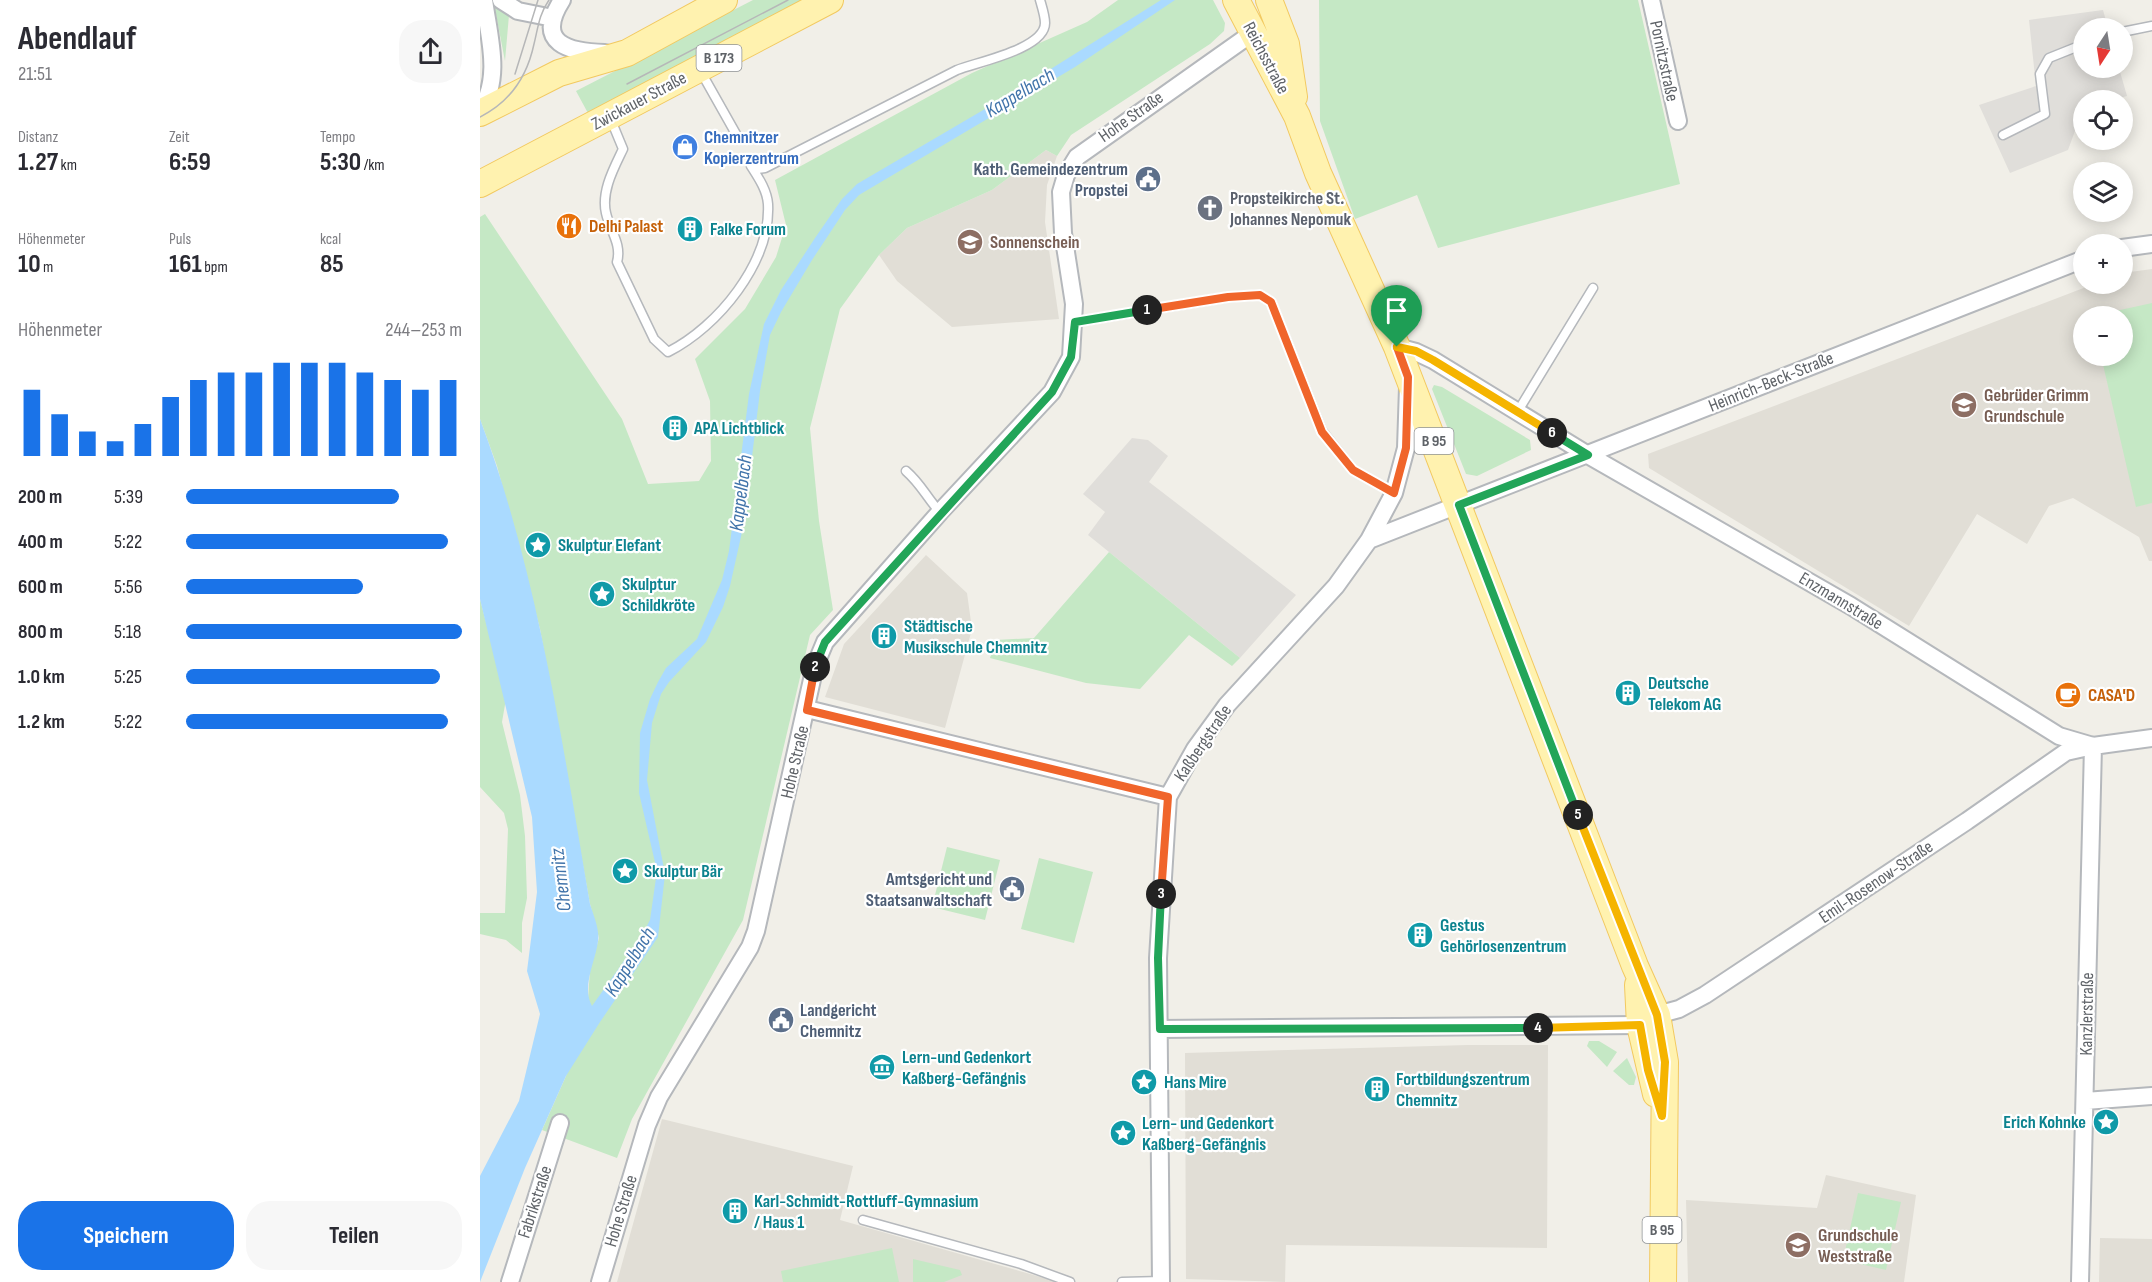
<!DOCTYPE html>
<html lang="de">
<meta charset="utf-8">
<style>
body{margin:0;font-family:"Sofia Sans Condensed",sans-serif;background:#f7f7f7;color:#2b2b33;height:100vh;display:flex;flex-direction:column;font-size:22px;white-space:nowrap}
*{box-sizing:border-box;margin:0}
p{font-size:20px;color:#7c7c81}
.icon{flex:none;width:33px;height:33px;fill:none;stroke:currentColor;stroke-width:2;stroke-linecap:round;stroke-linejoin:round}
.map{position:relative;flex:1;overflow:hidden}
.side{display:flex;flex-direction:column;background:#fff;width:480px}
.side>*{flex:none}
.needle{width:39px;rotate:192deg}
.fabs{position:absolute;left:1593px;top:18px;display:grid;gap:12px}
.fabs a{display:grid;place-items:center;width:60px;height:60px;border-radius:50%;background:#fff;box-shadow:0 3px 15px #0003;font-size:30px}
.pin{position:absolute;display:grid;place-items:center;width:51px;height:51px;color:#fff;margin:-62px -26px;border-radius:50% 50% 50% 0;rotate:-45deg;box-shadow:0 0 6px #0007}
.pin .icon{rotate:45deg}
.km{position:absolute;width:30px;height:30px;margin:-15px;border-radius:50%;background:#222;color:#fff;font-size:16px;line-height:30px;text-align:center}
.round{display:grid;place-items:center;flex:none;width:63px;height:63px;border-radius:24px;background:#f7f7f7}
.head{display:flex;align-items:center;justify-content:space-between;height:102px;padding:0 18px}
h1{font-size:33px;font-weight:700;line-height:45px}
.metrics{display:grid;grid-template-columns:repeat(3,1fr);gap:9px;height:102px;padding:6px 18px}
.metrics div{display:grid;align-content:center}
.metrics b{font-size:26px;font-weight:700}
.metrics small{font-size:16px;font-weight:400}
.metrics p{font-size:16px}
.chart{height:168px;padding:12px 18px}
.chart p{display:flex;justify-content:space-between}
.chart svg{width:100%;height:108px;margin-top:6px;stroke:#1a73e8;stroke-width:6}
.button{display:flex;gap:12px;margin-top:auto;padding:12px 18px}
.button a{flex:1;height:69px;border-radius:24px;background:#1a73e8;color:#fff;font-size:24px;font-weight:700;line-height:69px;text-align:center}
.button a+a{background:#f7f7f7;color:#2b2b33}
ul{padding:0 18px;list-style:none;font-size:20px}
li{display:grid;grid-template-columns:96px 72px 1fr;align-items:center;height:45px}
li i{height:15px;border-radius:8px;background:#1a73e8}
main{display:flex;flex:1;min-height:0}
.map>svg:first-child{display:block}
.industrial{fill:#e0deda}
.education{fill:#e1ded6;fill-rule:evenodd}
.green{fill:#c5e8c5}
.water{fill:#aadaff}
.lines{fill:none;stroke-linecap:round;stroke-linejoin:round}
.lane-casing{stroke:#b5b8bc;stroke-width:11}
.street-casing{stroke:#b5b8bc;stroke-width:20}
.primary-casing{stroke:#f2c960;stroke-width:28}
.lane{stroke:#fff;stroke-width:8}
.street{stroke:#fff;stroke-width:16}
.primary{stroke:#fff2af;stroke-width:26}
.tram{stroke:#b6b7b8;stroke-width:1.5}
.split-1-casing{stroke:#fff;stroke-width:12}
.split-2-casing{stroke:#fff;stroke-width:12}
.split-3-casing{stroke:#fff;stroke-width:12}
.split-4-casing{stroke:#fff;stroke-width:12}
.split-5-casing{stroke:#fff;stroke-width:12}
.split-6-casing{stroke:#fff;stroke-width:12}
.split-7-casing{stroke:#fff;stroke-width:12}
.split-1{stroke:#f0652b;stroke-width:8}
.split-2{stroke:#22a559;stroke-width:8}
.split-3{stroke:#f0652b;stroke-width:8}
.split-4{stroke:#22a559;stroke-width:8}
.split-5{stroke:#f5b400;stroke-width:8}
.split-6{stroke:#22a559;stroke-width:8}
.split-7{stroke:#f5b400;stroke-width:8}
.labels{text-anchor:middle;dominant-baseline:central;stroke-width:4.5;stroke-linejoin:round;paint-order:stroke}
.shield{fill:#fff;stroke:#8f9295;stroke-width:1.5}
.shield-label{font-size:16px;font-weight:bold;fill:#5f6368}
.street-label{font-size:18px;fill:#5f6368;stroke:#fff}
.shop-label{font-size:18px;font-weight:bold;fill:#366cbe;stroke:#fff;text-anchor:start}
.service-label{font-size:18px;font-weight:bold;fill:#4e5e75;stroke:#fff;text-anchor:end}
.worship-label{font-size:18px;font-weight:bold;fill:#5b616d;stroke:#fff;text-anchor:start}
.food-label{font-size:18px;font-weight:bold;fill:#c56008;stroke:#fff;text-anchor:start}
.culture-label{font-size:18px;font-weight:bold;fill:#0d838f;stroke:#fff;text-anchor:start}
.education-label{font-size:18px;font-weight:bold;fill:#785e54;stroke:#fff;text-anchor:start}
.water-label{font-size:20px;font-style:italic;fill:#4174aa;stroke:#fff}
</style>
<main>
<section class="side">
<div class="head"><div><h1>Abendlauf</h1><p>21:51</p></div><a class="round"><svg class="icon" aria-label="share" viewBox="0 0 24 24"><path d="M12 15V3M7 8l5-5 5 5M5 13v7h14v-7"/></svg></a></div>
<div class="metrics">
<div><p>Distanz</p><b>1.27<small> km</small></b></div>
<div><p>Zeit</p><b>6:59</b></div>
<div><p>Tempo</p><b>5:30<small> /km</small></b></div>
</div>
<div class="metrics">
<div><p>Höhenmeter</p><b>10<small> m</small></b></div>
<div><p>Puls</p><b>161<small> bpm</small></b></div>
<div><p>kcal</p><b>85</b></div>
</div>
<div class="chart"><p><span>Höhenmeter</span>244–253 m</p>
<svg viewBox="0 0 160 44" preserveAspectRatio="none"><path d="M5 44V17M15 44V27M25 44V34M35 44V38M45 44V31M55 44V20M65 44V13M75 44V10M85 44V10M95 44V6M105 44V6M115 44V6M125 44V10M135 44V13M145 44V17M155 44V13"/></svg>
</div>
<ul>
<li><b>200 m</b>5:39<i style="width:77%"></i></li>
<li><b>400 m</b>5:22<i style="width:95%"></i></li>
<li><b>600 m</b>5:56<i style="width:64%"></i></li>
<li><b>800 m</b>5:18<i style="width:100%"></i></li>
<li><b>1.0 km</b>5:25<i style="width:92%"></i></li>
<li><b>1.2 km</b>5:22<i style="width:95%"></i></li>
</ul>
<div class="button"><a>Speichern</a><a>Teilen</a></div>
</section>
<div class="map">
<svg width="1672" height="1282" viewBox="0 0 1672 1282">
<rect width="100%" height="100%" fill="#f1efe8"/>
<path class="industrial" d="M1623,10l5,18h-24v40h35l8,28 -15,4h-28l-1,9 -15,41 -58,23 -31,-68 57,-19 -7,-66z
M652,438l16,2 20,16 -19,26 147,113 -56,63 -152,-123 17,-23 -22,-18z"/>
<path class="education" d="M566,150l11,6 -10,29 -2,37 14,97 -107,8 -55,-46 -18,-26 28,-27 85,-38z
M1672,269v292h-3l-10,-24 -66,-39 -24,8 -22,38 -50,-30 -68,112 -260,-158 -1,-14 446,-170h28l1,-11zM1604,316h38v40h-38z
M446,555l41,38 5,36 -27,99 -120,-31 19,-53z
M988,1045h80l-1,203 -261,-3 -1,37 -99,-3 -1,-226z
M182,1119l191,47 -13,54 218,62h-441z
M1346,1175l90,20 -12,87h-216l-2,-82 131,8z
M1620,1238l52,1v43h-53z"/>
<path class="green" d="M273,0h51l-215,115 -13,-24z
M638,0h95l12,23 -1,8 -14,13 -139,91 -14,21 -11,-6 -54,40 -85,38 -28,27 -39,54 -30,119 9,93 14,89 -23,25 -67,285 -111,199 -15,39 -75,-28 24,-54 22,-77 2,-29 9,-32 -9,-34 -50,-275 -43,-163 -17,-47v-202l5,-3 137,205 26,65 51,-3 12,-20 -1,-60 -15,-42 50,-50 31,-52 10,-32 -11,-45 197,-107 115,-51z
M839,0h319l42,184 -242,64 -21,-53 -62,24 -35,-98z
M14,4l15,11 -4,46z
M1672,303v200l-16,4 -35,-151h21v-40h-29z
M954,385l8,2 88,53 1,10 -54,26 -11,-2 -34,-85z
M629,552l131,106 -8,8 -43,-31 -49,54 -54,-6 -96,-25 6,-18 38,-2z
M0,599l26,100 -4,23 18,73 5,41 2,62 -5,25v30l-16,-13 -26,-6v-21h25l3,-84 -4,-16 -24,-26z
M467,847l53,13 -15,60 -53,-13z
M559,858l54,14 -19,71 -53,-14z
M1109,1041h10l18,11 -10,15 -20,-21z
M1147,1058l9,19 -2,8h-5l-16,-14z
M1378,1193l43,9 -15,68 -43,-10z
M412,1248l7,34h-116l-2,-11z
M433,1259l47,11 2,5 -18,7h-31z"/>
<path class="water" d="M681,0h14l-100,67 -216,128 -14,15 -33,50 -31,52 -11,23 -10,56 -16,132 -14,63 -7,21 -17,35 -37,40 -8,12 -9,29 -5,57 18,94 -7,63 -58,85 -34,54 -41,92 -45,114v-106l39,-75 21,-87 -13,-43 10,-79 -5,-75 -52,-218v-180c58,155 82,322 110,485 3,10 10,26 8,37 -2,19 -17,46 -6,65l49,-69 9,-17 7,-49 -18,-78 1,-60 10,-34 8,-17 8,-14 31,-29 25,-59 7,-29 20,-157 15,-70 17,-34 34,-52 27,-39 15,-15 157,-92z"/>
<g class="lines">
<defs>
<path id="lane" d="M1642,32l30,-6
M221,72l35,62
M131,120l12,29c-9,19 -22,42 -17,64 4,18 16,31 11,49l37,77 14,13c50,-25 103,-90 100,-148 -1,-14 -10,-27 -17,-38
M1523,135l42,-21 -5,-40 9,-16 35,-14
M270,159l1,7 6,3 8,-1 192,-98c20,-8 88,-21 88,-47 0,-7 -3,-16 -5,-23
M595,322l153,-25 32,-2 11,7 51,129 31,39 41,23
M1038,411l75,-123
M426,471c16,14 20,26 34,41
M383,1220l158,44 49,18
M642,1282l39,-1"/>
<path id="street" d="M21,0l17,11 35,7
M82,0c-28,44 7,52 43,53
M1171,0l27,121
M0,111c22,-33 9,-74 4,-111
M1642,248l30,-4
M917,347l19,5 17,8 155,95 263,151 208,130 34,10
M889,540l715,-281
M327,709l361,88
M1177,1015l22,-6 26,-14 262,-174 99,-69 27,-6 59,-8
M680,1029l480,-4
M1605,1101l67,-5
M30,1282l50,-159
M120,1282l47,-157 12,-28 91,-150 6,-16 59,-265 10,-24 115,-130 112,-120 19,-35 3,-53 -11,-71 -2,-41 5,-17 11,-18 174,-123
M681,1282l-3,-324 10,-161 27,-48 32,-44 109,-119 33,-46 25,-47 12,-45 2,-61
M1600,1282l13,-536"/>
<path id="primary" d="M756,0l61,116 21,57 79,174 238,619 22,49 8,47 -2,220
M789,0l17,44 8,53
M0,113l79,-40 68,-20 97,-53
M0,184l350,-184
M1158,985l2,40 16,69"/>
</defs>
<use href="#lane" class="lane-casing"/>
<use href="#street" class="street-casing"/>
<use href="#primary" class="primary-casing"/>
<use href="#lane" class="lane"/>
<use href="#street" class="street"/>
<use href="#primary" class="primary"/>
<path class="tram" d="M35,74l23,-74
M147,84l161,-84
M0,117c30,-15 47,-40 54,-73 4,-16 5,-30 15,-44"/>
</g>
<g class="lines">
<defs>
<path id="split-1" d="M667,310l81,-13 32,-2 11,7 51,130 31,38 41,23 12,-45 2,-71 -11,-30"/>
<path id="split-2" d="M335,667l10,-25 227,-250 19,-35 4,-35 72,-12"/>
<path id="split-3" d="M335,667l-8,43 361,87 -7,97"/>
<path id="split-4" d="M681,894l-3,64 2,71 378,-1"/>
<path id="split-5" d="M1058,1028l102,-3 8,45 14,46 3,-54 -8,-47 -79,-200"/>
<path id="split-6" d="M1072,433l36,22 -129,50 119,310"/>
<path id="split-7" d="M917,347l19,4 17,9 119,73"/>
</defs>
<use href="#split-1" class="split-1-casing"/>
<use href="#split-2" class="split-2-casing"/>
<use href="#split-3" class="split-3-casing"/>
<use href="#split-4" class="split-4-casing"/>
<use href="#split-5" class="split-5-casing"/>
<use href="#split-6" class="split-6-casing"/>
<use href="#split-7" class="split-7-casing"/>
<use href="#split-1" class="split-1"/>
<use href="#split-2" class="split-2"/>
<use href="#split-3" class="split-3"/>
<use href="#split-4" class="split-4"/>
<use href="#split-5" class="split-5"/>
<use href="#split-6" class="split-6"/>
<use href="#split-7" class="split-7"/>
</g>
<defs>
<symbol id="shop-disc" viewBox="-11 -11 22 22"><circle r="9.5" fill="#3f7fe0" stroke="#fff"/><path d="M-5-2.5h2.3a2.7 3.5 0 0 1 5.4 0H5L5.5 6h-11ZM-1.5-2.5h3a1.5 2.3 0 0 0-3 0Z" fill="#fff"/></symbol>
<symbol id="civic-disc" viewBox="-11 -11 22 22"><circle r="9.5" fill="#5c6f8a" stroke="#fff"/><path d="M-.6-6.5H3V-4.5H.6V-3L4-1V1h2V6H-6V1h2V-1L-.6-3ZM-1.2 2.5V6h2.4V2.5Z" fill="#fff"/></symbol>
<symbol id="church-disc" viewBox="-11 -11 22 22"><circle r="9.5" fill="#6b7280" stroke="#fff"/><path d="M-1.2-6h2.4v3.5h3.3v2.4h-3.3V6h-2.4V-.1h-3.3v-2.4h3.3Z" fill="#fff"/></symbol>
<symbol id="restaurant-disc" viewBox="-11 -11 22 22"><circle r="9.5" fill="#e8710a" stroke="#fff"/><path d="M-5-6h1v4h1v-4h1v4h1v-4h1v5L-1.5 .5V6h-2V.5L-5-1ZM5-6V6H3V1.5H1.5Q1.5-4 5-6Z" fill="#fff"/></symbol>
<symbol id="building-disc" viewBox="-11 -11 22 22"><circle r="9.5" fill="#0f9aa8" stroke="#fff"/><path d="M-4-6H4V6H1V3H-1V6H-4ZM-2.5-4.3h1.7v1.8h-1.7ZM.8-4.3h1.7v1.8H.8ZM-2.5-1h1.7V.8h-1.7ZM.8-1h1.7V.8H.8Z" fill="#fff"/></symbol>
<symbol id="school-disc" viewBox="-11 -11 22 22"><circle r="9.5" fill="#8d6e63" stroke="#fff"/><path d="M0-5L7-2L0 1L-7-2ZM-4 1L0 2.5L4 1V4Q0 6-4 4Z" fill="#fff"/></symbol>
<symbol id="sight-disc" viewBox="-11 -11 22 22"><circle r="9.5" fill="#0f9aa8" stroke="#fff"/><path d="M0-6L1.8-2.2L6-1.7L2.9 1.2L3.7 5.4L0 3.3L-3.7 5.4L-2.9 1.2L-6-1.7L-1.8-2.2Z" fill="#fff"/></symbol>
<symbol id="cafe-disc" viewBox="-11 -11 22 22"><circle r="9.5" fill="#e8710a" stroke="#fff"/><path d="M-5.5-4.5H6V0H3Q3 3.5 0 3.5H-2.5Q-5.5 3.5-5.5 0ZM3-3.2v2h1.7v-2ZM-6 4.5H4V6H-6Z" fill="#fff"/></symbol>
<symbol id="museum-disc" viewBox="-11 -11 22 22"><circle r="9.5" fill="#0f9aa8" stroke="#fff"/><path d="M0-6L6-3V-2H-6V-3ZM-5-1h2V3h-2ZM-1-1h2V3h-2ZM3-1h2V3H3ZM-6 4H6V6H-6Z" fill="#fff"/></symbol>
</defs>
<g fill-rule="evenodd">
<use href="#shop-disc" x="190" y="132" width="30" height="30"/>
<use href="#civic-disc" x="653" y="164" width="30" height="30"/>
<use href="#church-disc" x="715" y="193" width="30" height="30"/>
<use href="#restaurant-disc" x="74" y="211" width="30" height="30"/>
<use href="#building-disc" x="195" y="214" width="30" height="30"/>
<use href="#school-disc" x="475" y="227" width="30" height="30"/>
<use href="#school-disc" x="1469" y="390" width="30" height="30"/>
<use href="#building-disc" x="180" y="413" width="30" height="30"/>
<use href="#sight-disc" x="43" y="530" width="30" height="30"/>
<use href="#sight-disc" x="107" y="579" width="30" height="30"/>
<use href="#building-disc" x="389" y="621" width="30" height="30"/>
<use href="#building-disc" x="1133" y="678" width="30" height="30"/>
<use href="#cafe-disc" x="1573" y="680" width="30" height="30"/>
<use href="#sight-disc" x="130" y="856" width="30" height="30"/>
<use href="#civic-disc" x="517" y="874" width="30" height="30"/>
<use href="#building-disc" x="925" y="920" width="30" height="30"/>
<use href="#civic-disc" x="286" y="1005" width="30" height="30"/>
<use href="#museum-disc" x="387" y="1052" width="30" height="30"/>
<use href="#sight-disc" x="649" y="1067" width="30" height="30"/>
<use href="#building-disc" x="882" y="1074" width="30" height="30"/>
<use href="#sight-disc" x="1611" y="1107" width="30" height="30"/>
<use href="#sight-disc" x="628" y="1118" width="30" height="30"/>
<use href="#building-disc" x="240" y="1196" width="30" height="30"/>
<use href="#school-disc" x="1303" y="1230" width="30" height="30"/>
</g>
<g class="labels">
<g class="shield">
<rect x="216.5" y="45" width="45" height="26" rx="4.5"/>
<rect x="934.5" y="428" width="39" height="26" rx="4.5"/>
<rect x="1162.5" y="1217" width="39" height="26" rx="4.5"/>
</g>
<g class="shield-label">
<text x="239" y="58">B 173</text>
<text x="954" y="441">B 95</text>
<text x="1182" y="1230">B 95</text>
</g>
<g class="street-label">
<text transform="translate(786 58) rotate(62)">Reichsstraße</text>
<text transform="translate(1184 61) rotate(78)">Pornitzstraße</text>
<text transform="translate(159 101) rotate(-28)">Zwickauer Straße</text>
<text transform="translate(651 117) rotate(-35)">Hohe Straße</text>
<text transform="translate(1291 382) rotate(-22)">Heinrich-Beck-Straße</text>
<text transform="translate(1361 601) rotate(31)">Enzmannstraße</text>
<text transform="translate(723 743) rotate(-56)">Kaßbergstraße</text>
<text transform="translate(315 762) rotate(-77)">Hohe Straße</text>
<text transform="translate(1396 882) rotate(-34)">Emil-Rosenow-Straße</text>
<text transform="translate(1607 1014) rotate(-89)">Kanzlerstraße</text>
<text transform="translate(55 1202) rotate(-72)">Fabrikstraße</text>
<text transform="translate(141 1211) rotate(-73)">Hohe Straße</text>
</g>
<g class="shop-label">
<text x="224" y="137">Chemnitzer<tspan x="224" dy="21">Kopierzentrum</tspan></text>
</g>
<g class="service-label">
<text x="648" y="169">Kath. Gemeindezentrum<tspan x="648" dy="21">Propstei</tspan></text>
<text x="512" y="879">Amtsgericht und<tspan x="512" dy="21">Staatsanwaltschaft</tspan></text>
<text x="320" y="1010" text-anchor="start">Landgericht<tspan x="320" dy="21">Chemnitz</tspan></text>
</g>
<g class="worship-label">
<text x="750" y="198">Propsteikirche St.<tspan x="750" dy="21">Johannes Nepomuk</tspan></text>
</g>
<g class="food-label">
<text x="109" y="226">Delhi Palast</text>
<text x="1608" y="695">CASA'D</text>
</g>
<g class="culture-label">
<text x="230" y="229">Falke Forum</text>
<text x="214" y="428">APA Lichtblick</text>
<text x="78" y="545">Skulptur Elefant</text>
<text x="142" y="584">Skulptur<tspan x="142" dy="21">Schildkröte</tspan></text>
<text x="424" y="626">Städtische<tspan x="424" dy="21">Musikschule Chemnitz</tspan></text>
<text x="1168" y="683">Deutsche<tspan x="1168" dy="21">Telekom AG</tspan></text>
<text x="164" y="871">Skulptur Bär</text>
<text x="960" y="925">Gestus<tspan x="960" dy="21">Gehörlosenzentrum</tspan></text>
<text x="422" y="1057">Lern-und Gedenkort<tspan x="422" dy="21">Kaßberg-Gefängnis</tspan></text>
<text x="916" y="1079">Fortbildungszentrum<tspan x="916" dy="21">Chemnitz</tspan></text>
<text x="684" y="1082">Hans Mire</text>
<text x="1606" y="1122" text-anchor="end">Erich Kohnke</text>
<text x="662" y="1123">Lern- und Gedenkort<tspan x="662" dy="21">Kaßberg-Gefängnis</tspan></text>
<text x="274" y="1201">Karl-Schmidt-Rottluff-Gymnasium<tspan x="274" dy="21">/ Haus 1</tspan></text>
</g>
<g class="education-label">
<text x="510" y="242">Sonnenschein</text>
<text x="1504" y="395">Gebrüder Grimm<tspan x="1504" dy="21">Grundschule</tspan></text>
<text x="1338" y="1235">Grundschule<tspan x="1338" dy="21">Weststraße</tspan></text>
</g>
<g class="water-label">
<text transform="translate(540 93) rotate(-31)">Kappelbach</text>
<text transform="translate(261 493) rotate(-83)">Kappelbach</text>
<text transform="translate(81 880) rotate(-97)">Chemnitz</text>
<text transform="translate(150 962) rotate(-58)">Kappelbach</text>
</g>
</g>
</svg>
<div class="fabs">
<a><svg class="needle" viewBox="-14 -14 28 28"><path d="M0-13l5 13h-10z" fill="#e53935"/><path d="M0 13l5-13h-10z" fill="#7c7c81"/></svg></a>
<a><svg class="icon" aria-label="locate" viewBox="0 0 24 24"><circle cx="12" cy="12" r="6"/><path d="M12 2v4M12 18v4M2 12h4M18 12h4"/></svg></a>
<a><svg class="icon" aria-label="layers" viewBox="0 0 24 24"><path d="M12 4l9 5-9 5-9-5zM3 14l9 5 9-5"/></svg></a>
<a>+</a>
<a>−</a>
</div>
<div class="pin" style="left:917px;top:347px;background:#1e9e55"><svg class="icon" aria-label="arrive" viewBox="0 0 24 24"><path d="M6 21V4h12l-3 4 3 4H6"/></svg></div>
<b class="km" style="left:667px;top:310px">1</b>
<b class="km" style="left:335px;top:667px">2</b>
<b class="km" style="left:681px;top:894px">3</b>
<b class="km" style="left:1058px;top:1028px">4</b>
<b class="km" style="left:1098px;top:815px">5</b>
<b class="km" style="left:1072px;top:433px">6</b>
</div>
</main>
